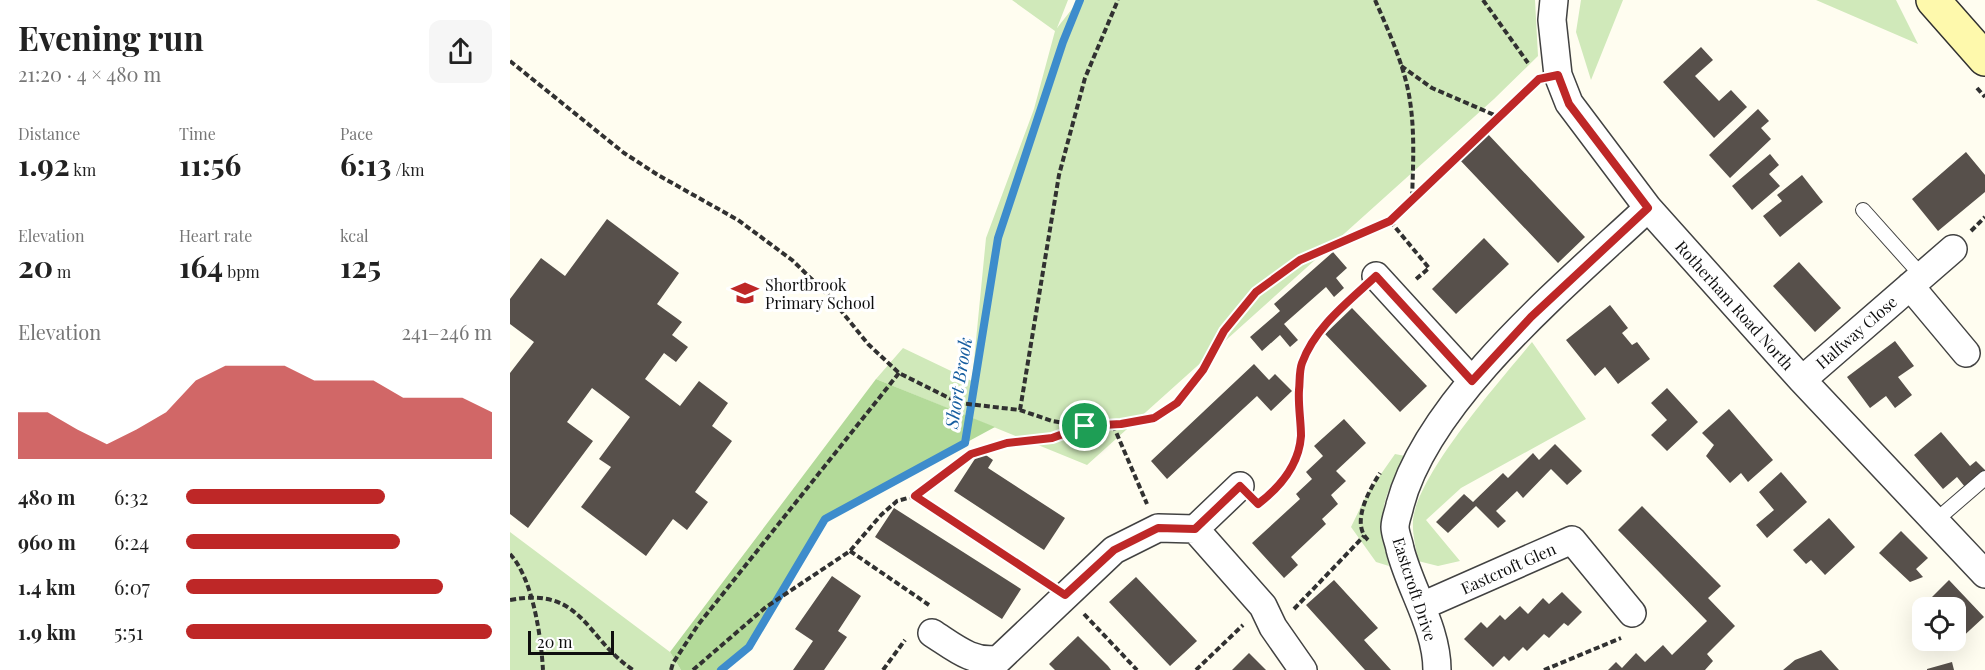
<!DOCTYPE html>
<meta charset="utf-8">
<style>
body{margin:0;font-family:"Playfair Display",serif;background:#f6f6f6;color:#222;height:100vh;display:flex;flex-direction:column;font-size:22px;white-space:nowrap}
*{box-sizing:border-box;margin:0}
p{font-size:20px;color:#767676}
.icon{flex:none;width:33px;height:33px;fill:none;stroke:currentColor;stroke-width:2;stroke-linecap:round;stroke-linejoin:round}
.map{position:relative;flex:1;overflow:hidden}
.sheet{display:flex;flex-direction:column;background:#fff;width:510px}
.sheet>*{flex:none}
.buttons{position:absolute;left:1402px;top:597px;display:grid;gap:12px}
.buttons a{display:grid;place-items:center;width:54px;height:54px;border-radius:12px;background:#fff;box-shadow:0 6px 24px #0002;font-size:30px}
.scale{position:absolute;left:18px;bottom:15px;width:86px;box-sizing:border-box;padding-left:6px;border:3px solid #0f0f0f;border-top:0;font-size:16px;line-height:21px;white-space:nowrap;color:#0f0f0f;-webkit-text-stroke:4px #fff;paint-order:stroke}
.pin{position:absolute;display:grid;place-items:center;width:51px;height:51px;color:#fff;margin:-26px;border:3px solid #fff;border-radius:50%;box-shadow:0 2px 6px #0007}
.round{display:grid;place-items:center;flex:none;width:63px;height:63px;border-radius:12px;background:#f6f6f6}
.summary{display:flex;align-items:center;justify-content:space-between;height:102px;padding:0 18px}
h1{font-size:33px;font-weight:700;line-height:45px}
.metrics{display:grid;grid-template-columns:repeat(3,1fr);gap:9px;height:102px;padding:6px 18px}
.metrics div{display:grid;align-content:center}
.metrics b{font-size:30px;font-weight:700}
.metrics small{font-size:16px;font-weight:400}
.metrics p{font-size:16px}
.chart{height:168px;padding:12px 18px}
.chart p{display:flex;justify-content:space-between}
.chart svg{width:100%;height:108px;margin-top:6px;fill:#be2727;opacity:.7}
ul{padding:0 18px;list-style:none;font-size:20px}
li{display:grid;grid-template-columns:96px 72px 1fr;align-items:center;height:45px}
li i{height:15px;border-radius:8px;background:#be2727}
main{display:flex;flex:1;min-height:0}
.map>svg:first-child{display:block}
.green{fill:#d0e9ba}
.forest{fill:#b3da99}
.lines{fill:none;stroke-linecap:round;stroke-linejoin:round}
.stream{stroke:#3d8ccc;stroke-width:8}
.building{fill:#57504b}
.service-casing{stroke:#424242;stroke-width:16}
.minor-casing{stroke:#424242;stroke-width:30}
.secondary-casing{stroke:#313131;stroke-width:36}
.path{stroke:#313131;stroke-width:4;stroke-dasharray:6 3;stroke-linecap:butt}
.service{stroke:#fff;stroke-width:14}
.minor{stroke:#fff;stroke-width:27}
.secondary{stroke:#fef9ac;stroke-width:33}
.route-casing{stroke:#fff;stroke-width:12}
.route{stroke:#be2727;stroke-width:8}
.labels{text-anchor:middle;dominant-baseline:central;stroke-width:6;stroke-linejoin:round;paint-order:stroke}
.poi-label{font-size:16px;fill:#0f0f0f;stroke:#fff;text-anchor:start}
.street-label{font-size:16px;fill:#0f0f0f;stroke:#fff}
.water-label{font-size:18px;font-style:italic;fill:#185ea0;stroke:#fff}
</style>
<main>
<section class="sheet">
<div class="summary"><div><h1>Evening run</h1><p>21:20 · 4 × 480 m</p></div><a class="round"><svg class="icon" aria-label="share" viewBox="0 0 24 24"><path d="M12 15V3M7 8l5-5 5 5M5 13v7h14v-7"/></svg></a></div>
<div class="metrics">
<div><p>Distance</p><b>1.92<small> km</small></b></div>
<div><p>Time</p><b>11:56</b></div>
<div><p>Pace</p><b>6:13<small> /km</small></b></div>
</div>
<div class="metrics">
<div><p>Elevation</p><b>20<small> m</small></b></div>
<div><p>Heart rate</p><b>164<small> bpm</small></b></div>
<div><p>kcal</p><b>125</b></div>
</div>
<div class="chart"><p><span>Elevation</span>241–246 m</p>
<svg viewBox="0 0 160 44" preserveAspectRatio="none"><path d="M0 44V25L10 25L20 32L30 38L40 32L50 25L60 12L70 6L80 6L90 6L100 12L110 12L120 12L130 19L140 19L150 19L160 25V44z"/></svg>
</div>
<ul>
<li><b>480 m</b>6:32<i style="width:65%"></i></li>
<li><b>960 m</b>6:24<i style="width:70%"></i></li>
<li><b>1.4 km</b>6:07<i style="width:84%"></i></li>
<li><b>1.9 km</b>5:51<i style="width:100%"></i></li>
</ul>
</section>
<div class="map">
<svg width="1475" height="670" viewBox="0 0 1475 670">
<rect width="100%" height="100%" fill="#fffdf0"/>
<path class="green" d="M502,0h56l-11,28 22,-28h456l3,56 -44,43 -407,366 -211,-86 27,-31 69,33 14,-143 48,-129 21,-78z
M1071,0h42l-32,80 -15,-48z
M1306,0h80l22,44z
M1022,342l54,77 -125,69 -35,32 34,41 -22,5 -20,-5c-2,-13 -6,-28 -5,-41 5,-47 88,-140 119,-178z
M885,454l10,2c-24,45 -28,60 -16,110l-13,-4 -25,-35 16,-33z
M0,532l160,120 11,18h-171z"/>
<path class="forest" d="M366,379l119,48 -170,92 -76,128 -28,23h-40l-11,-18z"/>
<g class="lines">
<path class="stream" d="M211,670l28,-23 76,-128 140,-76 33,-205 65,-196 17,-42"/>
</g>
<path class="building" d="M1191,47l12,13 -18,16 24,25 12,-11 16,17 -33,31 -51,-56z
M1248,109l11,12 -8,7 10,11 -41,39 -21,-23z
M976,132l99,105 -27,26 -100,-105z
M1456,152l19,23v17l-47,39 -26,-32z
M1260,154l9,11 -10,9 11,12 -28,24 -20,-24z
M1292,175l21,27 -43,35 -17,-21 19,-15 -5,-6z
M97,219l72,54 -22,31 25,18 -10,13 16,12 -12,15 -12,-9 -19,26 35,27 19,-25 29,22 -16,23 20,15 -37,51 13,10 -21,28 -14,-11 -27,37 -65,-49 30,-40 -12,-8 31,-42 -38,-29 -25,34 26,19 -65,87 -18,-14v-141l24,-31 -24,-18v-25l31,-41 24,18z
M974,238l25,26 -53,50 -24,-25z
M823,252l14,16 -11,10 8,10 -10,9 -8,-10 -42,37 14,16 -8,7 -10,-12 -18,16 -12,-14 30,-26 -6,-7z
M1289,262l42,46 -26,24 -42,-46z
M1100,305l18,23 -6,5 10,12 5,-3 13,17 -32,25 -13,-17 -10,9 -29,-36z
M842,308l75,78 -27,26 -75,-78z
M1385,341l19,25 -16,11 14,18 -17,13 -9,-12 -16,12 -23,-31z
M744,364l15,16 6,-6 17,17 -21,20 -14,-15 -90,83 -16,-18z
M1157,388l31,34 -31,29 -16,-16 16,-15 -16,-17z
M1219,409l44,51 -25,22 -7,-9 -11,10 -24,-27 8,-11 -12,-12z
M834,419l22,24 -30,28 10,10 -15,14 7,9 -16,15 4,5 -35,33 7,8 -14,13 -32,-35 48,-44 -4,-5 16,-15 -6,-7 17,-16 -9,-10z
M1431,432l29,34 6,-5 9,9 -20,17 -8,-10 -14,12 -29,-34z
M1045,444l27,27 -15,14 -16,-16 -28,29 -6,-7 -21,20 10,10 -8,7 -22,-22 -28,27 -12,-11 28,-28 9,8 30,-29 5,5 25,-25 6,7z
M470,451l13,9 -5,8 77,50 -21,32 -90,-59z
M1271,472l26,30 -40,36 -11,-13 18,-15 -15,-18z
M1132,506l79,80 -13,12 27,28 -28,28 6,7 -8,9h-97l8,-8 6,6 14,-15 9,9 18,-17 9,10 35,-34 -89,-91z
M384,508l127,81 -19,30 -127,-82z
M1319,518l26,29 -30,28 -14,-15 -5,4 -13,-14z
M1391,531l27,27 -12,11 7,8 -13,5 -31,-29z
M322,576l29,20 -23,35 9,6 -23,33h-31l20,-29 -18,-12z
M626,577l61,64 -27,25 -61,-64z
M824,580l44,48 -14,12 27,30h-26l-59,-65z
M1439,580l35,37 -27,25 -1,-34 -33,-2z
M1052,592l20,20 -14,14 -4,-3 -15,15 -5,-4 -17,17 -4,-4 -14,14 -5,-5 -11,11 -29,-28 17,-17 6,6 13,-13 5,5 15,-14 8,8 15,-16 6,6z
M568,636l30,30 3,4h-56l-6,-6z
M1311,650l18,20h-56l12,-10z
M739,653l17,17h-34z
M1442,662l2,8h-27v-1z"/>
<g class="lines">
<defs>
<path id="service" d="M1353,210l59,66
M1424,522l51,-44"/>
<path id="minor" d="M1044,0l-2,20 6,55 11,28 79,105 154,172 183,194
M866,276l96,105
M1400,286l56,67
M1292,380l151,-131
M685,529l68,77 10,21 30,43
M685,529l45,-43
M912,606l150,-66 60,73
M422,633c22,14 41,31 67,26l115,-109 44,-22 37,1
M927,670c0,-42 -27,-81 -37,-121 -1,-7 -5,-15 -5,-22 0,-7 4,-16 5,-22 28,-107 168,-222 248,-297"/>
<path id="secondary" d="M1423,0l52,59"/>
</defs>
<use href="#service" class="service-casing"/>
<use href="#minor" class="minor-casing"/>
<use href="#secondary" class="secondary-casing"/>
<path class="path" d="M865,0c14,32 30,67 35,101 5,33 3,66 2,99
M973,0l45,63
M0,61l114,92 34,22 80,45 54,40 38,37 38,47 31,29 60,30 61,7 32,11 33,5 36,-1 33,-7 23,-15 26,-33 21,-39 32,-39 44,-32 90,-39 143,-137
M891,66l31,22 67,29
M1467,88l8,9
M880,221l39,47 -14,12
M1461,231l14,-14
M510,410l39,-235 26,-97 33,-78
M603,425l34,79
M405,496l129,85
M755,499c52,-39 26,-80 35,-132 6,-29 35,-53 55,-72
M858,540c-18,-17 2,-51 12,-67
M340,551l79,54
M0,554c23,25 31,82 33,116
M0,600c73,-14 75,38 123,70
M784,609l70,-73
M574,614l53,56
M161,670l2,-7 25,-38 201,-252
M183,670l73,-63 84,-56 31,-36 16,-14 18,-5 56,-42 36,-11 45,-5 31,-11
M373,670l22,-30
M686,670l47,-45
M1034,670l77,-32"/>
<use href="#service" class="service"/>
<use href="#minor" class="minor"/>
<use href="#secondary" class="secondary"/>
</g>
<g class="lines">
<defs>
<path id="route" d="M1048,75l11,29 79,104 -117,109 -59,64 -96,-105c-28,26 -61,51 -74,87 -3,8 -2,19 -3,27 -1,16 2,31 2,46 -2,29 -22,52 -43,68l-18,-18 -45,43 -37,-1 -44,22 -49,45 -150,-99 56,-42 36,-11 45,-5 33,-12 36,-2 33,-6 23,-15 26,-33 21,-39 32,-39 44,-32 90,-39 149,-142z"/>
</defs>
<use href="#route" class="route-casing"/>
<use href="#route" class="route"/>
</g>
<defs>
<symbol id="school-bare" viewBox="-9 -9 18 18"><path d="M0-5L7-2L0 1L-7-2ZM-4 1L0 2.5L4 1V4Q0 6-4 4Z" fill="#be2727" stroke="#fff" stroke-width="2.5" paint-order="stroke"/></symbol>
</defs>
<g fill-rule="evenodd">
<use href="#school-bare" x="216" y="274" width="38" height="38"/>
</g>
<g class="labels">
<g class="poi-label">
<text x="255" y="284">Shortbrook<tspan x="255" dy="18">Primary School</tspan></text>
</g>
<g class="street-label">
<text transform="translate(1225 305) rotate(48)">Rotherham Road North</text>
<text transform="translate(1346 332) rotate(-41)">Halfway Close</text>
<text transform="translate(998 568) rotate(-24)">Eastcroft Glen</text>
<text transform="translate(905 589) rotate(72)">Eastcroft Drive</text>
</g>
<g class="water-label">
<text transform="translate(448 383) rotate(-81)">Short Brook</text>
</g>
</g>
</svg>
<div class="buttons">
<a><svg class="icon" aria-label="locate" viewBox="0 0 24 24"><circle cx="12" cy="12" r="6"/><path d="M12 2v4M12 18v4M2 12h4M18 12h4"/></svg></a>
</div>
<div class="scale">20 m</div>
<div class="pin" style="left:575px;top:426px;background:#1e9e55"><svg class="icon" aria-label="arrive" viewBox="0 0 24 24"><path d="M6 21V4h12l-3 4 3 4H6"/></svg></div>
</div>
</main>
